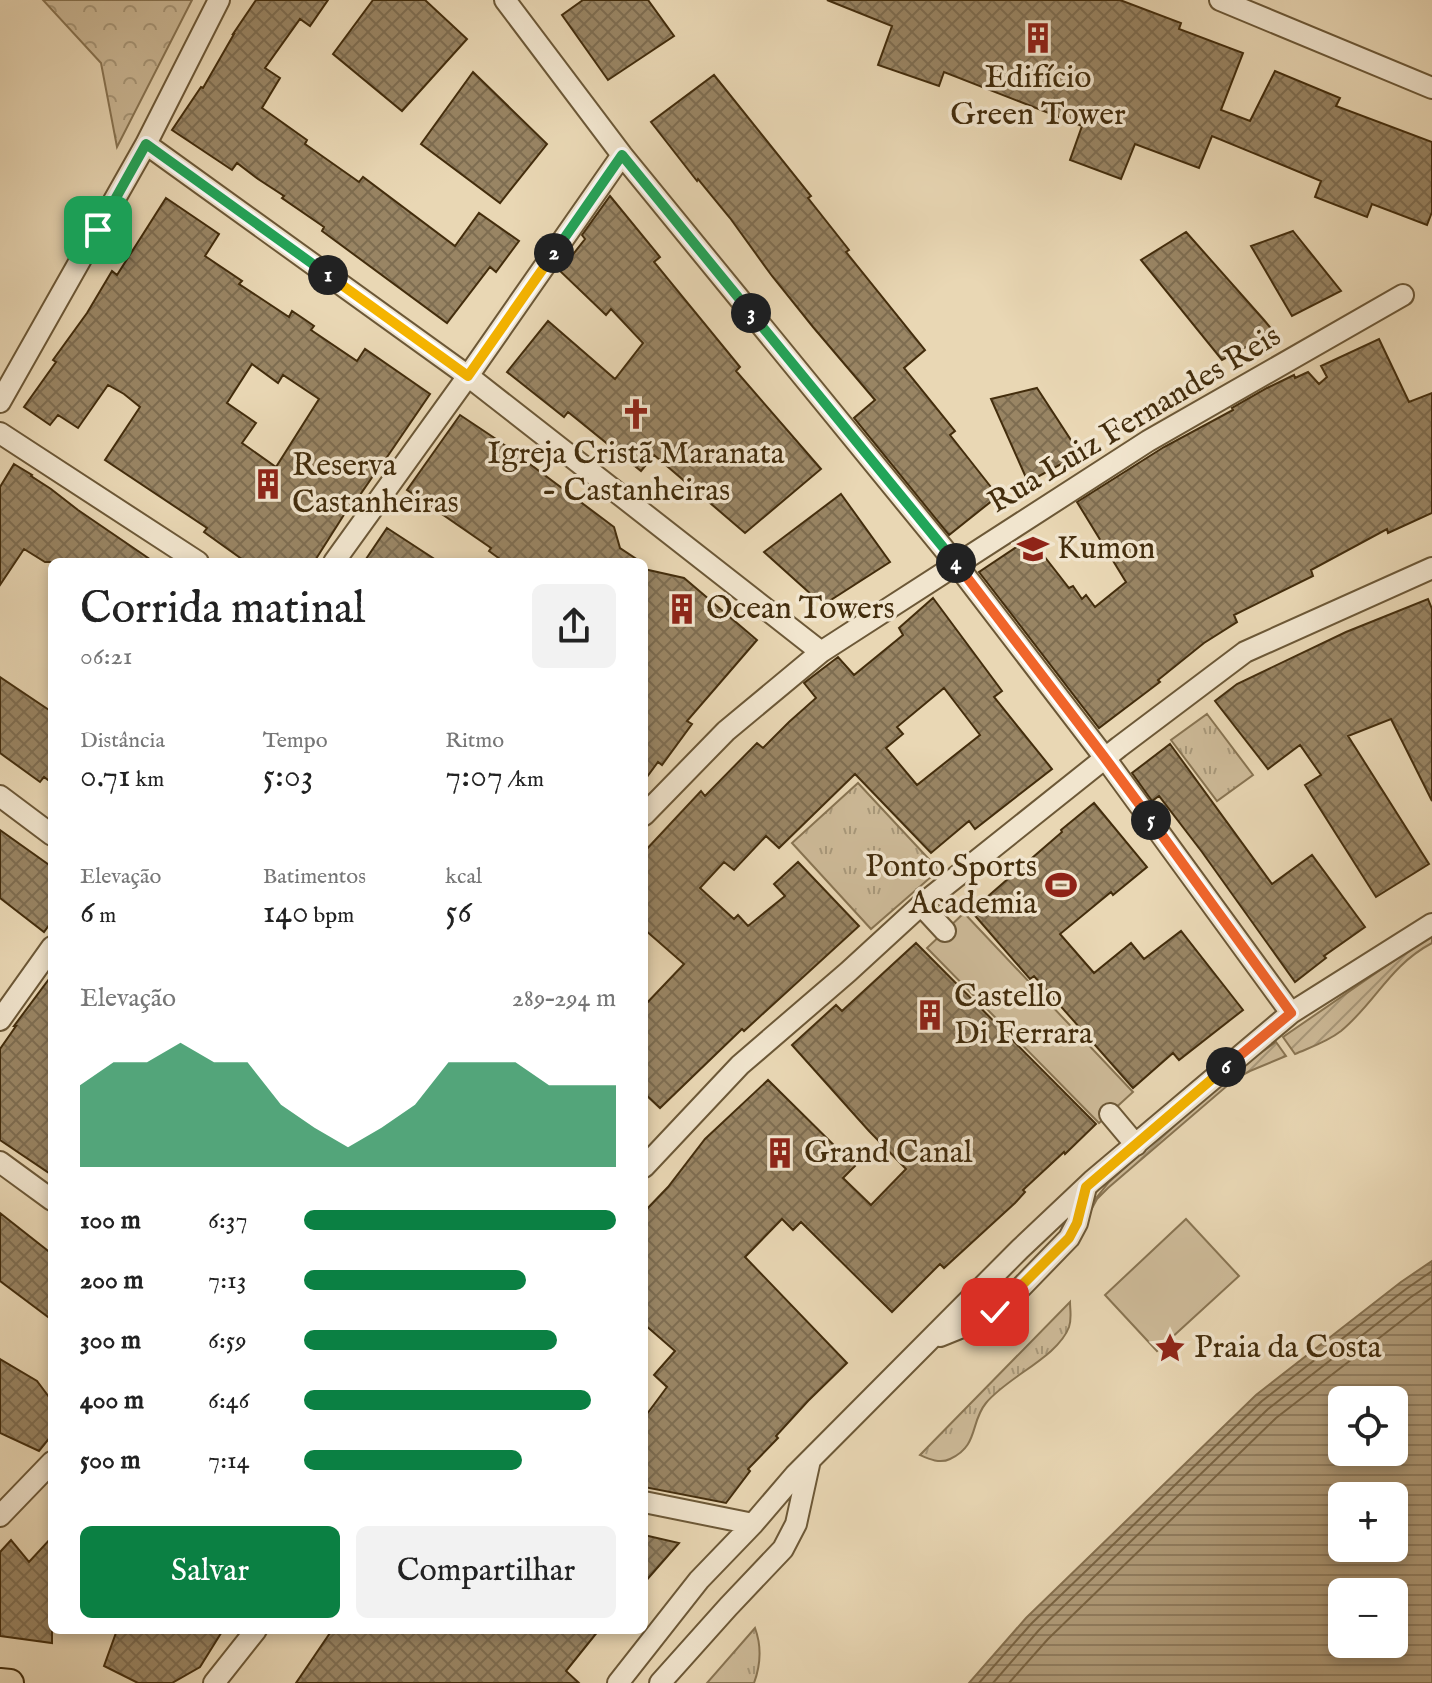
<!DOCTYPE html>
<html lang="pt">
<meta charset="utf-8">
<style>
body{margin:0;font-family:"IM FELL English",serif;background:#f2f2f2;color:#222;height:100vh;display:flex;flex-direction:column;font-size:30px;white-space:nowrap}
*{box-sizing:border-box;margin:0}
p{font-size:26px;color:#767676}
.icon{flex:none;width:44px;height:44px;fill:none;stroke:currentColor;stroke-width:2;stroke-linecap:round;stroke-linejoin:round}
.map{position:relative;flex:1;overflow:hidden}
.details{position:absolute;left:48px;top:558px;width:600px;height:1076px;display:flex;flex-direction:column;background:#fff;border-radius:12px;box-shadow:0 4px 12px #0003}
.details>*{flex:none}
.tools{position:absolute;left:1328px;top:1386px;display:grid;gap:16px}
.tools a{display:grid;place-items:center;width:80px;height:80px;border-radius:12px;background:#fff;box-shadow:0 4px 12px #0003;font-size:40px}
.pin{position:absolute;display:grid;place-items:center;width:68px;height:68px;color:#fff;margin:-34px;border-radius:16px;box-shadow:0 4px 12px #0006}
.km{position:absolute;width:40px;height:40px;margin:-20px;border-radius:50%;background:#222;color:#fff;font-size:22px;line-height:40px;text-align:center}
.round{display:grid;place-items:center;flex:none;width:84px;height:84px;border-radius:12px;background:#f2f2f2}
.summary{display:flex;align-items:center;justify-content:space-between;height:136px;padding:0 32px}
h1{font-size:44px;font-weight:600;line-height:60px}
.stats{display:grid;grid-template-columns:repeat(3,1fr);gap:12px;height:136px;padding:8px 32px}
.stats div{display:grid;align-content:center}
.stats b{font-size:34px;font-weight:600}
.stats small{font-size:22px;font-weight:400}
.stats p{font-size:22px}
.chart{height:224px;padding:16px 32px}
.chart p{display:flex;justify-content:space-between}
.chart svg{width:100%;height:144px;margin-top:8px;fill:#0b8043;opacity:.7}
.button{display:flex;gap:16px;margin-top:auto;padding:16px 32px}
.button a{flex:1;height:92px;border-radius:12px;background:#0b8043;color:#fff;font-size:32px;font-weight:600;line-height:92px;text-align:center}
.button a+a{background:#f2f2f2;color:#222}
ul{padding:0 32px;list-style:none;font-size:26px}
li{display:grid;grid-template-columns:128px 96px 1fr;align-items:center;height:60px}
li i{height:20px;border-radius:10px;background:#0b8043}
.map>svg:first-child{display:block}
.grass{fill:url(#grass-tufts);stroke:#887452;stroke-width:2}
.forest{fill:url(#forest-crowns);stroke:#887452;stroke-width:2}
.garden{fill:url(#garden-furrows);stroke:#887452;stroke-width:2}
.pitch{fill:#cdba98;stroke:#887452;stroke-width:2}
.water{fill:url(#water-rules);stroke:#85704f;stroke-width:2;fill-rule:evenodd}
.lines{fill:none;stroke-linecap:round;stroke-linejoin:round}
.shore{stroke:#7a6544;stroke-width:2}
.building{fill:url(#building-cross-hatch);stroke:#432d0d;stroke-width:2;fill-rule:evenodd}
.minor-casing{stroke:#6c5837;stroke-width:24}
.major-casing{stroke:#432d0d;stroke-width:30}
.minor{stroke:#f1e5ce;stroke-width:20}
.major{stroke:#e9d7b4;stroke-width:26}
.split-1-casing{stroke:#fff;stroke-width:16}
.split-2-casing{stroke:#fff;stroke-width:16}
.split-3-casing{stroke:#fff;stroke-width:16}
.split-4-casing{stroke:#fff;stroke-width:16}
.split-5-casing{stroke:#fff;stroke-width:16}
.split-6-casing{stroke:#fff;stroke-width:16}
.split-7-casing{stroke:#fff;stroke-width:16}
.split-1{stroke:#22a559;stroke-width:10}
.split-2{stroke:#f5b400;stroke-width:10}
.split-3{stroke:#22a559;stroke-width:10}
.split-4{stroke:#22a559;stroke-width:10}
.split-5{stroke:#f0652b;stroke-width:10}
.split-6{stroke:#f0652b;stroke-width:10}
.split-7{stroke:#f5b400;stroke-width:10}
.labels{text-anchor:middle;dominant-baseline:central;stroke-width:7;stroke-linejoin:round;paint-order:stroke}
.poi-label{font-size:32px;fill:#432d0d;stroke:#f1e5ce;text-anchor:start}
.street-label{font-size:32px;fill:#432d0d;stroke:#f1e5ce}
</style>
<div class="map">
<svg width="1432" height="1683" viewBox="0 0 1432 1683">
<defs>
<pattern id="grass-tufts" width="24" height="20" patternUnits="userSpaceOnUse" patternTransform="scale(2)"><rect width="24" height="20" fill="#cdba98"/><path d="M3 7l-1-3M5 7V3M7 7l1-3M15 17l-1-3M17 17v-4M19 17l1-3" fill="none" stroke="#a8987a"/></pattern>
<pattern id="forest-crowns" width="20" height="18" patternUnits="userSpaceOnUse" patternTransform="scale(2)"><rect width="20" height="18" fill="#cdba98"/><path d="M2 6a3 3 0 1 1 6 0M12 15a3 3 0 1 1 6 0" fill="none" stroke="#a8987a"/></pattern>
<pattern id="garden-furrows" width="10" height="10" patternUnits="userSpaceOnUse" patternTransform="scale(2)"><rect width="10" height="10" fill="#cdba98"/><path d="M-1 1l2-2M0 10L10 0M9 11l2-2" fill="none" stroke="#a8987a"/></pattern>
<pattern id="water-rules" width="6" height="5" patternUnits="userSpaceOnUse" patternTransform="scale(2)"><rect width="6" height="5" fill="#b19d7b"/><path d="M0 2.5h6" fill="none" stroke="#928063"/></pattern>
<pattern id="building-cross-hatch" width="8" height="8" patternUnits="userSpaceOnUse" patternTransform="scale(2)"><rect width="8" height="8" fill="#998564"/><path d="M0 0l8 8M0 8l8-8" fill="none" stroke="#7e6d51"/></pattern>
</defs>
<rect width="100%" height="100%" fill="#e9d7b4"/>
<filter id="stains"><feTurbulence type="fractalNoise" baseFrequency=".0025" numOctaves="4"/><feColorMatrix values="0 0 0 0 .2 0 0 0 0 .09 0 0 0 0 .02 0 0 0 .5 -.17"/></filter>
<radialGradient id="worn" r=".72"><stop offset=".6" stop-color="#630" stop-opacity="0"/><stop offset="1" stop-color="#630" stop-opacity=".3"/></radialGradient>
<path class="grass" d="M1207,714l46,61 -36,26 -46,-61z
M858,783l81,87 -68,59 -79,-86z
M1070,1302c0,8 2,16 -1,25 -11,30 -62,50 -83,76 -16,19 -7,43 -36,56 -10,5 -21,0 -30,-4z
M755,1628c7,19 6,36 -1,55h-47z"/>
<path class="forest" d="M43,0h149l-75,147 -16,-84z"/>
<path class="garden" d="M1432,937v6c-43,23 -56,59 -91,88 -14,11 -30,16 -46,23l-12,-17 135,-93z
M1276,1042l10,14 -36,15 -15,8 -127,109 -11,11 -7,13 3,-10 16,-20 114,-102z"/>
<path class="pitch" d="M964,913l169,179 -34,31 -172,-175z
M1186,1219l53,57 -82,75 -52,-56z"/>
<path class="water" d="M1432,1261v422h-463l57,-65 230,-223 145,-113zM1342,1400h52v52h-52zM1342,1496h52v52h-52zM1342,1592h52v52h-52z"/>
<g class="lines">
<path class="shore" d="M979,1683l53,-60 230,-222 144,-112 26,-18
M993,1683l46,-53 229,-221 143,-112 21,-14
M1009,1683l39,-44 228,-221 156,-121"/>
</g>
<path class="building" d="M256,0h72l-18,26 -10,-7 -35,49 15,10 -18,30 45,32 -2,4 54,38 4,-5 92,69 24,-33 40,28 -23,31 -6,-5 -43,56 -125,-92 2,-4 -42,-29 2,-2 -26,-17 -21,-16 -5,7 -60,-40 29,-43 2,1 31,-54h-1z
M373,0h52l42,39 -65,72 -69,-57z
M583,0h65l26,36 -66,44 -46,-65z
M827,0h293l61,23 -2,6 64,24 -22,57 29,11 25,-50 65,27 -4,8 96,36v70l-5,13 -55,-21 -5,13 -52,-20 6,-16 -109,-45 -13,32 -64,-24 -14,35 -51,-19 12,-34 -138,-54 -5,14 -61,-21 14,-39z
M473,72l74,72 -47,59 -79,-59z
M714,75l97,121 -3,2 41,52 -3,2 79,98 -21,18 51,63 -5,4 48,61 -49,39 -95,-117 21,-18 -62,-73 -41,-51 -42,-58 -32,-39 -1,2 -46,-59z
M610,196l50,61 -6,5 86,105 -4,4 85,98 -76,64 -91,-78 -13,16 -73,-59 -4,5 -57,-45 41,-51 67,58 28,-36 -32,-34 -5,6 -46,-44 25,-32 -3,-4z
M166,198l53,36 -14,22 37,25 -3,3 50,33 3,-6 12,8 10,7 -3,4 46,31 8,-12 65,45 -45,66h-1l-35,51 -2,-1 -33,52h-68l-42,-30 3,-4 -102,-68 35,-53 -16,-13 -16,-9 -30,43 -20,-13 -8,10 -26,-18 32,-45 -3,-2 34,-47 25,-42 5,4zM252,364l26,19 5,-8 36,24 -43,68 -34,-24 14,-20 -29,-20z
M1293,231l48,60 -49,25 -41,-70z
M1186,232l78,88 10,12 -52,28 -81,-100z
M1379,339l30,63 23,-9v120l-44,20 -1,-4 -76,41 2,6 -79,39 3,7 -33,21 -46,37 2,2 -61,46 -120,-156 51,-34 39,50 4,-2 9,13 4,-4 9,12 31,-25 -49,-80 87,-55 69,-37 -1,-2 35,-20 27,-13 1,3 13,-6 11,12 8,-7 -6,-11z
M1037,388l43,66 -52,28 -37,-83z
M460,415l39,26 115,86 6,21 21,14h-137l-15,-11 2,-3 -84,-58z
M14,464l18,11 -1,1 20,13 27,21 76,52h-109l-21,-13 -24,36v-98z
M841,494l49,68 -67,43 -59,-53z
M387,528l52,34h-75z
M644,569l40,9 73,62 -70,81 5,3 -30,41 -4,-3 -14,19z
M933,598l69,93 -8,6 58,72 -77,60 -6,-8 -38,32 -76,-79 -76,74 -13,-12 -32,34 -10,-8 -24,26 34,31 4,-4 10,11 37,-30 -11,-12 24,-22 61,64 -115,105 -2,-2 -82,79 -16,-15v-87l40,-42 -40,-35v-77l57,-61 4,5 52,-53 6,5 26,-26 27,-24 -12,-15 34,-26 16,18 49,-40 -4,-7zM944,688l36,47 -63,50 -31,-37 17,-14 -6,-7z
M1428,599l4,10v192l-41,-82 -43,17 81,128 -53,33 -71,-112 16,-10 -21,-30 -32,24 -53,-68 22,-17 109,-52z
M0,677l52,35v71l-8,-6 -4,5 -40,-29z
M1170,744l102,140 40,-29 53,72 -41,29 2,2 -31,24 -93,-130 -43,-56 -7,5 -20,-28z
M1094,803l53,64 -34,28 -2,-3 -51,42 34,39 37,-30 13,16 37,-28 62,79 -64,50 -6,-7 -40,35 -99,-112 -4,3 -59,-68 91,-79 -1,-2z
M0,830l52,37v54l-8,11 -44,-34z
M916,943l180,181 -31,30 -1,-2 -41,38 2,2 -10,11 -71,65 -4,-4 -48,48 -91,-90 -8,8 -11,-11 -37,38 102,106 -39,38 -32,35 2,2 -30,31 2,2 -24,32 -82,-16v-69l23,-31 -13,-12 21,-24 -31,-27v-112l24,-25 37,-48 63,-59 87,86 -12,12 28,27 35,-36 -37,-38 -77,-86 44,-40 6,6z
M52,975v200l-52,-35v-91l16,-23h-2z
M0,1213l52,41v66l-52,-39z
M0,1359l37,22 15,20v34l-13,16 -39,-18z
M644,1535l35,8 -35,40z
M52,1537v106l-52,-7v-84l11,-12 18,22z
M117,1630h106l-23,37 -28,16h-34l-34,-17z
M332,1630h267l-33,41 13,12h-283z"/>
<g class="lines">
<defs>
<path id="minor" d="M505,0l117,155 335,410 148,193 186,255
M1220,0l212,88
M146,144l322,232 353,276
M0,402l146,-258 73,-144
M0,433l198,129
M334,562l134,-186 154,-221
M0,796l52,39
M644,815l82,-84 95,-79 327,-211 255,-146
M921,905l24,26
M0,1020l52,-73
M1110,1114l26,31
M0,1162l52,38
M644,1167l96,-102 108,-93 73,-67 198,-158 126,-95 187,-84
M940,1336l47,-19 16,-11 66,-68 8,-15 9,-36
M644,1502l109,22
M0,1516l52,-54
M214,1683l42,-53
M618,1683l81,-103 54,-56 42,-49 225,-226 72,-68 199,-168 141,-89
M660,1683l68,-76 55,-58 13,-25 14,-64"/>
<path id="major" d="M0,1682l10,1"/>
</defs>
<use href="#minor" class="minor-casing"/>
<use href="#major" class="major-casing"/>
<use href="#minor" class="minor"/>
<use href="#major" class="major"/>
</g>
<g class="lines">
<defs>
<path id="split-1" d="M98,230l48,-86 182,131"/>
<path id="split-2" d="M328,275l140,101 86,-123"/>
<path id="split-3" d="M554,253l68,-98 129,158"/>
<path id="split-4" d="M751,313l205,250"/>
<path id="split-5" d="M956,563l149,195 46,62"/>
<path id="split-6" d="M1151,820l140,193 -65,54"/>
<path id="split-7" d="M995,1312l74,-74 8,-15 9,-36 140,-120"/>
</defs>
<use href="#split-1" class="split-1-casing"/>
<use href="#split-2" class="split-2-casing"/>
<use href="#split-3" class="split-3-casing"/>
<use href="#split-4" class="split-4-casing"/>
<use href="#split-5" class="split-5-casing"/>
<use href="#split-6" class="split-6-casing"/>
<use href="#split-7" class="split-7-casing"/>
<use href="#split-1" class="split-1"/>
<use href="#split-2" class="split-2"/>
<use href="#split-3" class="split-3"/>
<use href="#split-4" class="split-4"/>
<use href="#split-5" class="split-5"/>
<use href="#split-6" class="split-6"/>
<use href="#split-7" class="split-7"/>
</g>
<defs>
<symbol id="building-bare" viewBox="-9 -9 18 18"><path d="M-4-6H4V6H1V3H-1V6H-4ZM-2.5-4.3h1.7v1.8h-1.7ZM.8-4.3h1.7v1.8H.8ZM-2.5-1h1.7V.8h-1.7ZM.8-1h1.7V.8H.8Z" fill="#8f2418" stroke="#f1e5ce" stroke-width="2.5" paint-order="stroke"/></symbol>
<symbol id="church-bare" viewBox="-9 -9 18 18"><path d="M-1.2-6h2.4v3.5h3.3v2.4h-3.3V6h-2.4V-.1h-3.3v-2.4h3.3Z" fill="#8f2418" stroke="#f1e5ce" stroke-width="2.5" paint-order="stroke"/></symbol>
<symbol id="school-bare" viewBox="-9 -9 18 18"><path d="M0-5L7-2L0 1L-7-2ZM-4 1L0 2.5L4 1V4Q0 6-4 4Z" fill="#8f2418" stroke="#f1e5ce" stroke-width="2.5" paint-order="stroke"/></symbol>
<symbol id="stadium-bare" viewBox="-9 -9 18 18"><path d="M0-5a6.5 5 0 1 0 0 10a6.5 5 0 1 0 0-10ZM-3.5-1.8h7v3.6h-7Z" fill="#8f2418" stroke="#f1e5ce" stroke-width="2.5" paint-order="stroke"/></symbol>
<symbol id="sight-bare" viewBox="-9 -9 18 18"><path d="M0-6L1.8-2.2L6-1.7L2.9 1.2L3.7 5.4L0 3.3L-3.7 5.4L-2.9 1.2L-6-1.7L-1.8-2.2Z" fill="#8f2418" stroke="#f1e5ce" stroke-width="2.5" paint-order="stroke"/></symbol>
</defs>
<g fill-rule="evenodd">
<use href="#building-bare" x="1016" y="16" width="44" height="44"/>
<use href="#church-bare" x="614" y="392" width="44" height="44"/>
<use href="#building-bare" x="246" y="462" width="44" height="44"/>
<use href="#school-bare" x="1011" y="527" width="44" height="44"/>
<use href="#building-bare" x="660" y="587" width="44" height="44"/>
<use href="#stadium-bare" x="1039" y="863" width="44" height="44"/>
<use href="#building-bare" x="908" y="993" width="44" height="44"/>
<use href="#building-bare" x="758" y="1131" width="44" height="44"/>
<use href="#sight-bare" x="1148" y="1326" width="44" height="44"/>
</g>
<g class="labels">
<g class="poi-label">
<text x="1038" y="78" text-anchor="middle">Edifício<tspan x="1038" dy="37">Green Tower</tspan></text>
<text x="636" y="454" text-anchor="middle">Igreja Cristã Maranata<tspan x="636" dy="37">- Castanheiras</tspan></text>
<text x="292" y="466">Reserva<tspan x="292" dy="37">Castanheiras</tspan></text>
<text x="1057" y="549">Kumon</text>
<text x="706" y="609">Ocean Towers</text>
<text x="1037" y="867" text-anchor="end">Ponto Sports<tspan x="1037" dy="37">Academia</tspan></text>
<text x="954" y="997">Castello<tspan x="954" dy="37">Di Ferrara</tspan></text>
<text x="804" y="1153">Grand Canal</text>
<text x="1194" y="1348">Praia da Costa</text>
</g>
<g class="street-label">
<text transform="translate(1135 420) rotate(-31)">Rua Luiz Fernandes Reis</text>
</g>
</g>
<rect width="100%" height="100%" filter="url(#stains)"/>
<rect width="100%" height="100%" fill="url(#worn)"/>
</svg>
<div class="tools">
<a><svg class="icon" aria-label="locate" viewBox="0 0 24 24"><circle cx="12" cy="12" r="6"/><path d="M12 2v4M12 18v4M2 12h4M18 12h4"/></svg></a>
<a>+</a>
<a>−</a>
</div>
<div class="pin" style="left:98px;top:230px;background:#1e9e55"><svg class="icon" aria-label="arrive" viewBox="0 0 24 24"><path d="M6 21V4h12l-3 4 3 4H6"/></svg></div>
<div class="pin" style="left:995px;top:1312px;background:#d93025"><svg class="icon" aria-label="check" viewBox="0 0 24 24"><path d="M5 12l5 5 9-10"/></svg></div>
<b class="km" style="left:328px;top:275px">1</b>
<b class="km" style="left:554px;top:253px">2</b>
<b class="km" style="left:751px;top:313px">3</b>
<b class="km" style="left:956px;top:563px">4</b>
<b class="km" style="left:1151px;top:820px">5</b>
<b class="km" style="left:1226px;top:1067px">6</b>
<section class="details">
<div class="summary"><div><h1>Corrida matinal</h1><p>06:21</p></div><a class="round"><svg class="icon" aria-label="share" viewBox="0 0 24 24"><path d="M12 15V3M7 8l5-5 5 5M5 13v7h14v-7"/></svg></a></div>
<div class="stats">
<div><p>Distância</p><b>0.71<small> km</small></b></div>
<div><p>Tempo</p><b>5:03</b></div>
<div><p>Ritmo</p><b>7:07<small> /km</small></b></div>
</div>
<div class="stats">
<div><p>Elevação</p><b>6<small> m</small></b></div>
<div><p>Batimentos</p><b>140<small> bpm</small></b></div>
<div><p>kcal</p><b>56</b></div>
</div>
<div class="chart"><p><span>Elevação</span>289–294 m</p>
<svg viewBox="0 0 160 44" preserveAspectRatio="none"><path d="M0 44V19L10 12L20 12L30 6L40 12L50 12L60 25L70 32L80 38L90 32L100 25L110 12L120 12L130 12L140 19L150 19L160 19V44z"/></svg>
</div>
<ul>
<li><b>100 m</b>6:37<i style="width:100%"></i></li>
<li><b>200 m</b>7:13<i style="width:71%"></i></li>
<li><b>300 m</b>6:59<i style="width:81%"></i></li>
<li><b>400 m</b>6:46<i style="width:92%"></i></li>
<li><b>500 m</b>7:14<i style="width:70%"></i></li>
</ul>
<div class="button"><a>Salvar</a><a>Compartilhar</a></div>
</section>
</div>
